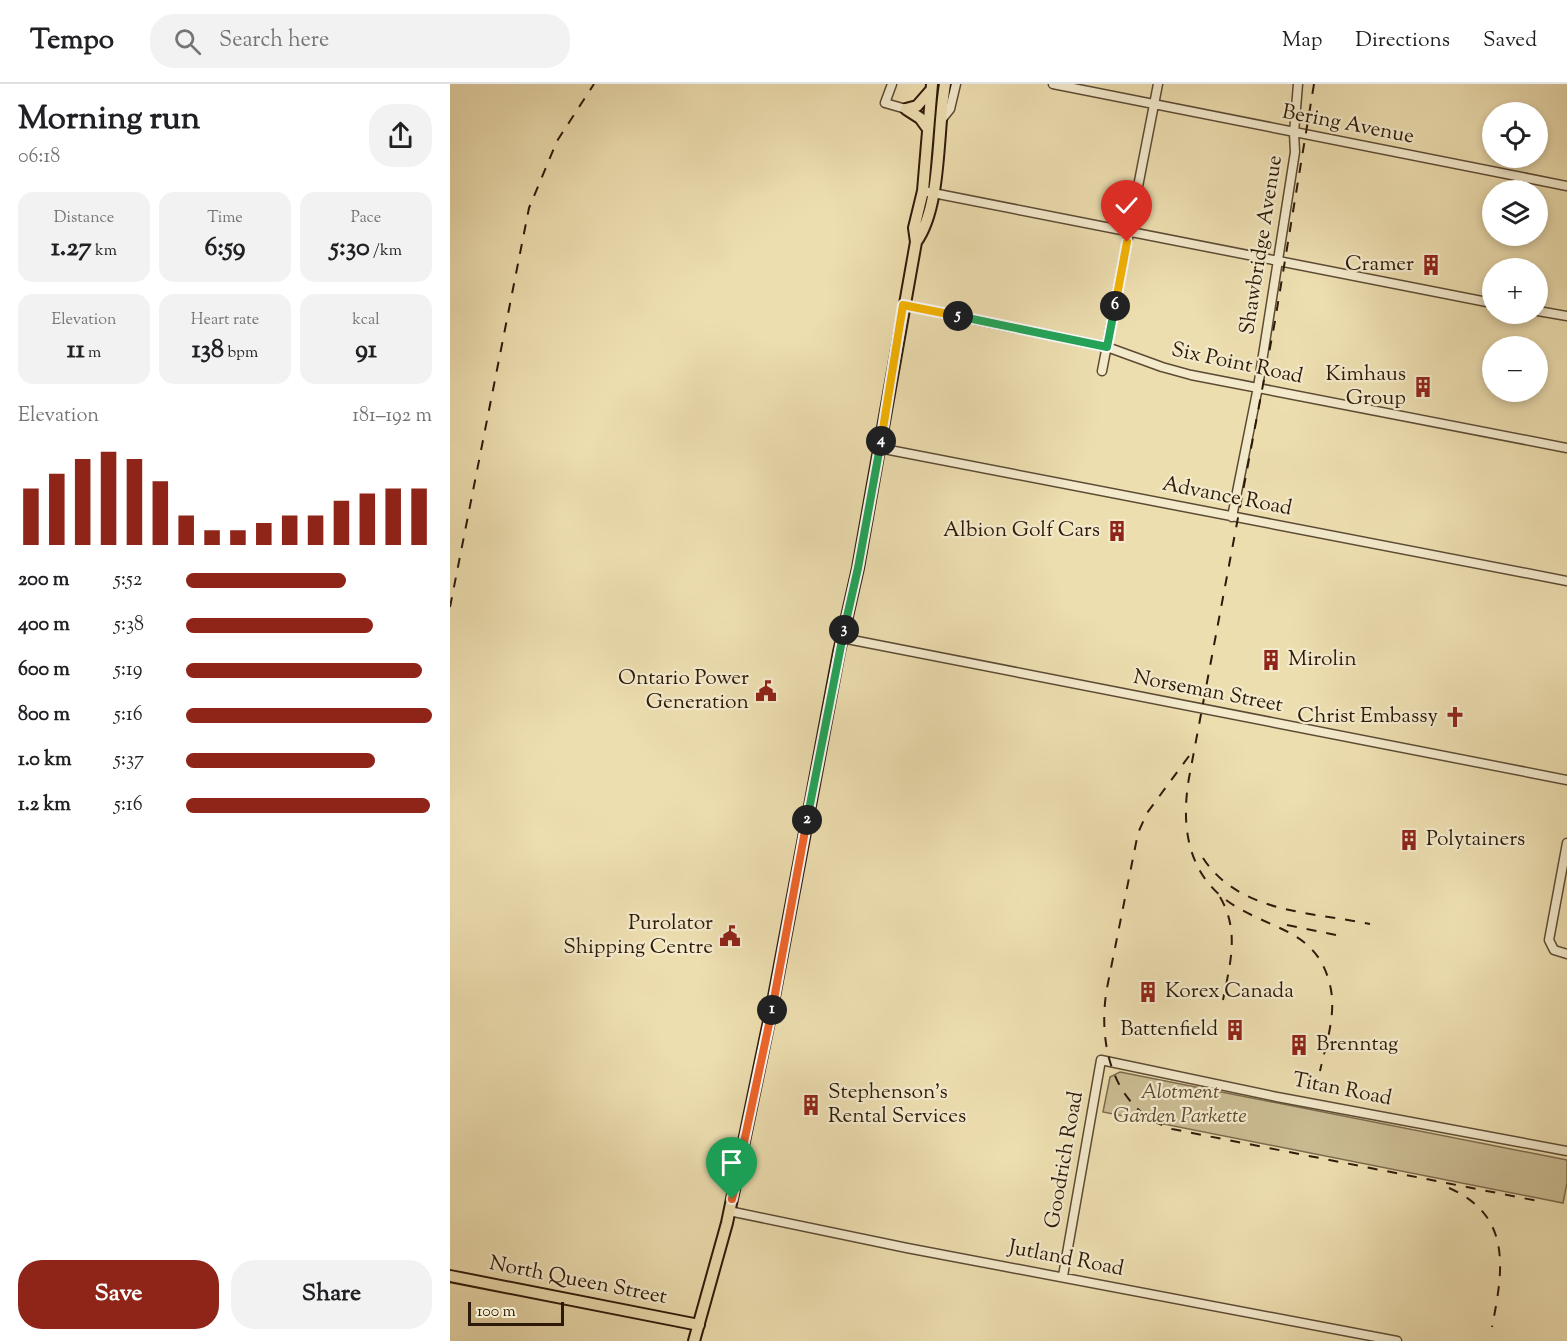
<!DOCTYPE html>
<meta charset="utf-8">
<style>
body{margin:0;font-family:"Sorts Mill Goudy",serif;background:#f2f2f2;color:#202124;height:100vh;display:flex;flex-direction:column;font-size:22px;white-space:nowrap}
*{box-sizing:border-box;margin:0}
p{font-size:20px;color:#757577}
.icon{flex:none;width:33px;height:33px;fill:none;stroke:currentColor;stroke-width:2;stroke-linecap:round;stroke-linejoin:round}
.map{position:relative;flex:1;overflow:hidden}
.details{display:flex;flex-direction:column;background:#fff;width:450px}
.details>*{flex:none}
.fabs{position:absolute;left:1032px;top:18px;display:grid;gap:12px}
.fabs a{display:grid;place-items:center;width:66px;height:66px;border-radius:50%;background:#fff;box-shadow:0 3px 9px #0003;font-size:30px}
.scale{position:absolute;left:18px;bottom:15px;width:96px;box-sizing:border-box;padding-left:6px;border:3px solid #2d1909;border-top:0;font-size:16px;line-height:21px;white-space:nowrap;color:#2d1909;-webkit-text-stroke:4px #f3eacc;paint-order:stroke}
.pin{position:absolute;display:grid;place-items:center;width:51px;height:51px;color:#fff;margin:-62px -26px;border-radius:50% 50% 50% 0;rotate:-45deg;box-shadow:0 0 6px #0007}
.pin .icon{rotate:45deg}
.km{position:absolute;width:30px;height:30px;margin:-15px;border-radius:50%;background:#222;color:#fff;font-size:16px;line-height:30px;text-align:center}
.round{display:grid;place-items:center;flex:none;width:63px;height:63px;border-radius:24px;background:#f2f2f2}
.head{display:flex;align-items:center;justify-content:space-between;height:102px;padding:0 18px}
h1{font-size:33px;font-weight:800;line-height:45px}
.figures{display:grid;grid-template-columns:repeat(3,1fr);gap:9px;height:102px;padding:6px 18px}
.figures div{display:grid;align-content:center;border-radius:15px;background:#f2f2f2;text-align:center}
.figures b{font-size:26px;font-weight:800}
.figures small{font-size:16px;font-weight:400}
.figures p{font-size:16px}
.chart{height:168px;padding:12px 18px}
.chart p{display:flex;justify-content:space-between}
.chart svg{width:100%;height:108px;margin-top:6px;stroke:#8f2418;stroke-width:6}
.button{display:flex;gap:12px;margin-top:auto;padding:12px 18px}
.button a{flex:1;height:69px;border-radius:24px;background:#8f2418;color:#fff;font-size:24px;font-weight:800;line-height:69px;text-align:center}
.button a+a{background:#f2f2f2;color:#202124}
ul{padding:0 18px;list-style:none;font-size:20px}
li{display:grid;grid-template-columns:96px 72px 1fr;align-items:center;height:45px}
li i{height:15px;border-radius:8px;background:#8f2418}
header{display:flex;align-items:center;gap:36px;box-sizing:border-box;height:84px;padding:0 30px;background:#fff;border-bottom:2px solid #e0e0e0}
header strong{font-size:28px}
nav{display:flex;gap:33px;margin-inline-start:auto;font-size:21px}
.search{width:420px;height:54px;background:#f2f2f2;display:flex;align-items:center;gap:15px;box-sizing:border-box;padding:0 21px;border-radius:24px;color:#757577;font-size:22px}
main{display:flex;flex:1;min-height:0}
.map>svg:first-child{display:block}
.green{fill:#ccbd94;stroke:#7c6b4e;stroke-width:1.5}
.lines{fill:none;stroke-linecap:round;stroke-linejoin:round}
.minor-casing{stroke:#5d4a33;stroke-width:11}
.major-casing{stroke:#2d1909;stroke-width:14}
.minor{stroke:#f3eacc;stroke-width:8}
.major{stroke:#eddeb0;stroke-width:10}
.rail{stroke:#2d1909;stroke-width:2;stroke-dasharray:10 10;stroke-linecap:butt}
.split-1-casing{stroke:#fff;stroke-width:12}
.split-2-casing{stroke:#fff;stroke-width:12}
.split-3-casing{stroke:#fff;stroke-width:12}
.split-4-casing{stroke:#fff;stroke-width:12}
.split-5-casing{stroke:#fff;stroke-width:12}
.split-6-casing{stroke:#fff;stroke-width:12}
.split-7-casing{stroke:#fff;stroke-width:12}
.split-1{stroke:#f0652b;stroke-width:8}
.split-2{stroke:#f0652b;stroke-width:8}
.split-3{stroke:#22a559;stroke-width:8}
.split-4{stroke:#22a559;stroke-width:8}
.split-5{stroke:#f5b400;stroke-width:8}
.split-6{stroke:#22a559;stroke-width:8}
.split-7{stroke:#f5b400;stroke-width:8}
.labels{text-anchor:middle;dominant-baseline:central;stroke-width:4.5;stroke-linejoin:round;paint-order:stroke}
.street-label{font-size:21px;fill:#2d1909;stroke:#f3eacc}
.poi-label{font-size:21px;fill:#2d1909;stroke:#f3eacc;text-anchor:end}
.park-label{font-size:21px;font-style:italic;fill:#5d4a33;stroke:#f3eacc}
</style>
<header>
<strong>Tempo</strong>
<div class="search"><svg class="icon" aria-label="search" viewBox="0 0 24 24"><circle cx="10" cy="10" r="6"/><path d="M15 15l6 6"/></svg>Search here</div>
<nav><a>Map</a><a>Directions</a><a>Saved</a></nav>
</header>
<main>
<section class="details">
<div class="head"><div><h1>Morning run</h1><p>06:18</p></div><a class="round"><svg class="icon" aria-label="share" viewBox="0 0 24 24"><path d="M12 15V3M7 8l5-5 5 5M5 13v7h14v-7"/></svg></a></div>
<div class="figures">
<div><p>Distance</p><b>1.27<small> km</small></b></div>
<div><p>Time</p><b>6:59</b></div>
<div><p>Pace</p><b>5:30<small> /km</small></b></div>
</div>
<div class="figures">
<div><p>Elevation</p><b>11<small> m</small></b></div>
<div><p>Heart rate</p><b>138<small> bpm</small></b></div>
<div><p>kcal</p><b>91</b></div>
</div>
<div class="chart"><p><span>Elevation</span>181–192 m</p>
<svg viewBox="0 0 160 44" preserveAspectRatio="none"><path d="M5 44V21M15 44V15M25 44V9M35 44V6M45 44V9M55 44V18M65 44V32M75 44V38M85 44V38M95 44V35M105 44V32M115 44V32M125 44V26M135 44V23M145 44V21M155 44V21"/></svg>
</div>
<ul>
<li><b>200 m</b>5:52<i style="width:65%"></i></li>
<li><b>400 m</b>5:38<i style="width:76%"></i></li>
<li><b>600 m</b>5:19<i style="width:96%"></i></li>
<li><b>800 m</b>5:16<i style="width:100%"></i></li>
<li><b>1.0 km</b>5:37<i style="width:77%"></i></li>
<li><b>1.2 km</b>5:16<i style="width:99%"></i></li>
</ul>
<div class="button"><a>Save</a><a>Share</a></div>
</section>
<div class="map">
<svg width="1117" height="1257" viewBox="0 0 1117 1257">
<rect width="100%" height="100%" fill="#eddeb0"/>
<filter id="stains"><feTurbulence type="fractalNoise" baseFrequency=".00333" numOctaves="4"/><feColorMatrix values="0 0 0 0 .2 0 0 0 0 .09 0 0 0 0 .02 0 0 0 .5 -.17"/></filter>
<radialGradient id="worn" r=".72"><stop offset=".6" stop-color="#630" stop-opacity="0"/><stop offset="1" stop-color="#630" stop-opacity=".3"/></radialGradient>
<path class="green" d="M670,988l447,88v23l-4,20 -460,-91 7,-35z"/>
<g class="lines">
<defs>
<path id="minor" d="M442,0l-7,19 21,6
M603,0l514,102
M492,35l8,-10 6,-25
M478,108l564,111
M454,221l203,42 55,20 29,8 376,73
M1088,227l29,5
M652,287l56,-287
M429,364l688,133
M782,433l26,-130 37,-235 -1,-19 4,-49
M392,554l725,142
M1117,759l-18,97 5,10 13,4
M279,1127l178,37 490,93
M613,1192l38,-216 176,37 290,54"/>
<path id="major" d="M456,25l11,-3 14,-16
M456,25l14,9 8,11
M466,158c26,-36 21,-113 29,-158
M0,1192l249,49
M244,1257l33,-118 46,-221 66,-350 19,-84 58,-326 -2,-14 9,-37 9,-107"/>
</defs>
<use href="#minor" class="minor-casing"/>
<use href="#major" class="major-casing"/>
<use href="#minor" class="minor"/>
<use href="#major" class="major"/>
<path class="rail" d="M864,0l-39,237 -86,457c-9,53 0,103 51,131 39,22 78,25 90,76 7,28 -4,59 -10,86
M0,523l79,-399 28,-67 37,-57
M739,672l-42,57 -9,20 -31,155c-10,56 6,122 65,141l366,72
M753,774c36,55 108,54 167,66
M770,813c20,34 10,67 3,103
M837,841l49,10
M999,1104c64,28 54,83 43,139"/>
</g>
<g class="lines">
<defs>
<path id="split-1" d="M282,1115l40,-189"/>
<path id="split-2" d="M322,926l35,-190"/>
<path id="split-3" d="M357,736l37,-190"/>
<path id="split-4" d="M394,546l14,-62 23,-127"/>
<path id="split-5" d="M431,357l22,-136 55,11"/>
<path id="split-6" d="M508,232l149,31 8,-41"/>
<path id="split-7" d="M665,222l12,-64"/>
</defs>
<use href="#split-1" class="split-1-casing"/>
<use href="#split-2" class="split-2-casing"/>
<use href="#split-3" class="split-3-casing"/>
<use href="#split-4" class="split-4-casing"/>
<use href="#split-5" class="split-5-casing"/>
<use href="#split-6" class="split-6-casing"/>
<use href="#split-7" class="split-7-casing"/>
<use href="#split-1" class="split-1"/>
<use href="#split-2" class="split-2"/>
<use href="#split-3" class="split-3"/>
<use href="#split-4" class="split-4"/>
<use href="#split-5" class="split-5"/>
<use href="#split-6" class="split-6"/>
<use href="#split-7" class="split-7"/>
</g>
<defs>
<symbol id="building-bare" viewBox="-9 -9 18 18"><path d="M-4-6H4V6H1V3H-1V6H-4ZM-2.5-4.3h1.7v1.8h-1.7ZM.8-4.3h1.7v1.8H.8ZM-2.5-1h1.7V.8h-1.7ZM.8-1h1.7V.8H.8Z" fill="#8f2418" stroke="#f3eacc" stroke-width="2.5" paint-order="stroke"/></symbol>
<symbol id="civic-bare" viewBox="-9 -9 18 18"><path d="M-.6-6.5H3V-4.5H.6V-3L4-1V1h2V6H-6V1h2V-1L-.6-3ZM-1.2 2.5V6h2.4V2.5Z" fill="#8f2418" stroke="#f3eacc" stroke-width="2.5" paint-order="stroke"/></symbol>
<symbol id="church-bare" viewBox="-9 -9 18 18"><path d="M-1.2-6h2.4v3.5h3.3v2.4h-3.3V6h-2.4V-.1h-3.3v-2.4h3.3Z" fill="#8f2418" stroke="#f3eacc" stroke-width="2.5" paint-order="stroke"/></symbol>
</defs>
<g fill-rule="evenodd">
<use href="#building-bare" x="966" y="166" width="30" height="30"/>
<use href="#building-bare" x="958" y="288" width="30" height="30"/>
<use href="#building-bare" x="652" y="432" width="30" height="30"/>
<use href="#building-bare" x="806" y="561" width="30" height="30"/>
<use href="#civic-bare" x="301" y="592" width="30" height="30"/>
<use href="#church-bare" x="990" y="618" width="30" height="30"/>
<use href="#building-bare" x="944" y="741" width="30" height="30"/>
<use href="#civic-bare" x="265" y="837" width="30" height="30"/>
<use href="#building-bare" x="683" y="893" width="30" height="30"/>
<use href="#building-bare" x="770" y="931" width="30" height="30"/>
<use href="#building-bare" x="834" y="946" width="30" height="30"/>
<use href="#building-bare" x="346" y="1006" width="30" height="30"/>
</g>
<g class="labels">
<g class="street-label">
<text transform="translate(898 41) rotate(11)">Bering Avenue</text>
<text transform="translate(812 161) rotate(-81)">Shawbridge Avenue</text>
<text transform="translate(787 280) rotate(12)">Six Point Road</text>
<text transform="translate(777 413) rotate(11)">Advance Road</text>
<text transform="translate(758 608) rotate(11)">Norseman Street</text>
<text transform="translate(892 1006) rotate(11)">Titan Road</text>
<text transform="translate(615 1076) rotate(-80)">Goodrich Road</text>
<text transform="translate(616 1175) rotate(11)">Jutland Road</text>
<text transform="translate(128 1197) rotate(11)">North Queen Street</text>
</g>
<g class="poi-label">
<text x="964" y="181">Cramer</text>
<text x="956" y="291">Kimhaus<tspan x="956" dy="24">Group</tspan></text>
<text x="650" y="447">Albion Golf Cars</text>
<text x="838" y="576" text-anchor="start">Mirolin</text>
<text x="299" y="595">Ontario Power<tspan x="299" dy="24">Generation</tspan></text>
<text x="988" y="633">Christ Embassy</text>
<text x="976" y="756" text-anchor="start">Polytainers</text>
<text x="263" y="840">Purolator<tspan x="263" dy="24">Shipping Centre</tspan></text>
<text x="715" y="908" text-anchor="start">Korex Canada</text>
<text x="768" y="946">Battenfield</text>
<text x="866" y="961" text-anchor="start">Brenntag</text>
<text x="378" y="1009" text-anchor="start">Stephenson's<tspan x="378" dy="24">Rental Services</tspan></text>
</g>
<g class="park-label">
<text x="730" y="1009">Alotment<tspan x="730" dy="24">Garden Parkette</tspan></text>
</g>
</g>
<rect width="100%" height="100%" filter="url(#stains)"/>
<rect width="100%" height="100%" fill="url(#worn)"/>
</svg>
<div class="fabs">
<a><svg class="icon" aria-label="locate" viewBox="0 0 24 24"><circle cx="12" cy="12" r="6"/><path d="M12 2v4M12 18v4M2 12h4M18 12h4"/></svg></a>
<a><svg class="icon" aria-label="layers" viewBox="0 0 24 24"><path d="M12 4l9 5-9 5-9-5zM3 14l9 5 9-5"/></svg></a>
<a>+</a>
<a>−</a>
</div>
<div class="scale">100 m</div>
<div class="pin" style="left:282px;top:1115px;background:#1e9e55"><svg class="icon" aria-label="arrive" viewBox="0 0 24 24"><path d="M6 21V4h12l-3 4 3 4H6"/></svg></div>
<div class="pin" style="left:677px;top:158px;background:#d93025"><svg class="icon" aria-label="check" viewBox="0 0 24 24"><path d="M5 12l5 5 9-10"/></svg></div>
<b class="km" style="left:322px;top:926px">1</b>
<b class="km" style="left:357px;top:736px">2</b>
<b class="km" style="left:394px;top:546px">3</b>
<b class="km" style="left:431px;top:357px">4</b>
<b class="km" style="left:508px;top:232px">5</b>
<b class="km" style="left:665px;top:222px">6</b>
</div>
</main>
